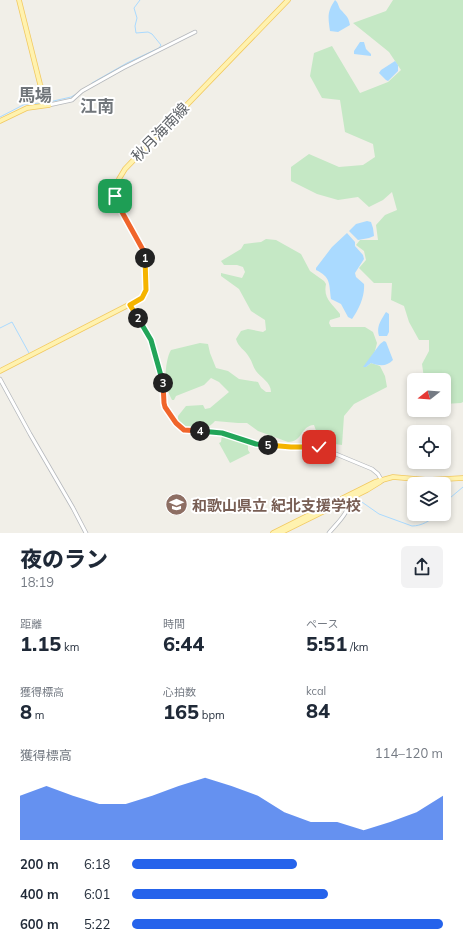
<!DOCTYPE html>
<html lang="ja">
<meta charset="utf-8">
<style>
body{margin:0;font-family:Mulish,"Noto Sans JP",sans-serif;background:#f2f2f3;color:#1f2937;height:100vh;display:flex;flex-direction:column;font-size:15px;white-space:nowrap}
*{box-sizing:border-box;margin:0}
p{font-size:13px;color:#747a83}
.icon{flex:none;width:22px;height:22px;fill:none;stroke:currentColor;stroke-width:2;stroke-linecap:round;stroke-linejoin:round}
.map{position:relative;height:533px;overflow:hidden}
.details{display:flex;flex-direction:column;background:#fff;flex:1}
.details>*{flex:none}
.needle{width:26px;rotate:253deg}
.fabs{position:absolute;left:407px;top:373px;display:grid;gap:8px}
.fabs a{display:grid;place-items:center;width:44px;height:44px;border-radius:6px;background:#fff;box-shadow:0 2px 6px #0003;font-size:20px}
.pin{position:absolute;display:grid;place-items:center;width:34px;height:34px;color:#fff;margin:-17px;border-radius:8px;box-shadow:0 2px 6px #0006}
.km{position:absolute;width:20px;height:20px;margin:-10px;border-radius:50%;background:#222;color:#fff;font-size:11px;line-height:20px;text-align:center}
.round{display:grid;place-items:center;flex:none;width:42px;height:42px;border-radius:6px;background:#f2f2f3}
.summary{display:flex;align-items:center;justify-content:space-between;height:68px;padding:0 20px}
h1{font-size:22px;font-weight:800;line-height:30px}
.figures{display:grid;grid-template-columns:repeat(3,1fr);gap:6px;height:68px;padding:4px 20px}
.figures div{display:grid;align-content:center}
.figures b{font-size:20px;font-weight:800}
.figures small{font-size:11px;font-weight:400}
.figures p{font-size:11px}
.chart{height:112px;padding:8px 20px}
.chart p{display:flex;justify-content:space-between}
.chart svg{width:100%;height:72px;margin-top:4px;fill:#2563eb;opacity:.7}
ul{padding:0 20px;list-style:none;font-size:13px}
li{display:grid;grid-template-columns:64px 48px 1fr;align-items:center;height:30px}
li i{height:10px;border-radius:5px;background:#2563eb}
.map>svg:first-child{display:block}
.green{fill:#c5e8c5}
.water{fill:#aadaff}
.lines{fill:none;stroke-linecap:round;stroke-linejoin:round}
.stream{stroke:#aadaff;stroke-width:1}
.minor-casing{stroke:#b5b8bc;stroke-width:4.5}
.major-casing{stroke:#f2c960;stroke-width:5.5}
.minor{stroke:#fff;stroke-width:3}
.major{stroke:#fff2af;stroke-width:4}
.split-1-casing{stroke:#fff;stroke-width:8}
.split-2-casing{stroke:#fff;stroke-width:8}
.split-3-casing{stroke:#fff;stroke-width:8}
.split-4-casing{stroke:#fff;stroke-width:8}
.split-5-casing{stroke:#fff;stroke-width:8}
.split-6-casing{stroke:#fff;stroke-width:8}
.split-1{stroke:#f0652b;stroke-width:5}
.split-2{stroke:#f5b400;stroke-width:5}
.split-3{stroke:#22a559;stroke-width:5}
.split-4{stroke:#f0652b;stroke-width:5}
.split-5{stroke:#22a559;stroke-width:5}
.split-6{stroke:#f5b400;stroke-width:5}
.labels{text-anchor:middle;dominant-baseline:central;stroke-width:4;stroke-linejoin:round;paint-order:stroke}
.street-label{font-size:15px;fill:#5f6368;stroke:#fff}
.education-label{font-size:15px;font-weight:bold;fill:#785e54;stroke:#fff;text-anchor:start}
.quarter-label{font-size:17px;font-weight:bold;fill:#70757a;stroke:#fff}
</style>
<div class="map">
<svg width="463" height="533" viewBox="0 0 463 533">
<rect width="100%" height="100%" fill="#f1efe8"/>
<path class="green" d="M393,0h70v402l-2,1 -17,1 -1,-27 -19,1 -2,-14 7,-13v-11h-10l-10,-18 -5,-16 -13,-6 1,-17h-18l-15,-15 7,-8 -2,-9 -8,-6 4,-5h18l-2,-15 9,-10 12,-5 -5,-18 -9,8 -14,7 -11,-10 -20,3 -21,-6 -26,-13v-14l18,-13 30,13 24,-2 12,-8 -2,-13 -28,-12 -5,-32 -18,-2 -12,-22 4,-23 18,-7 28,47 28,-11 13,-12 -12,-18 -36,-29 33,-12z
M266,239l10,1 25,14 9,17 14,10 2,3c-3,15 6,19 14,30v3l-10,3 -1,3 2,4h34l8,5 4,11 -2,8 -9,16 5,-4 9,3 5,10 2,11 -33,17 -10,12 -2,29c-20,-3 -21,0 -28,-20 -14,1 -11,17 -26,17l-30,-11 -11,-8h-9l-23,-2c-12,13 -23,10 -37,1v-6l8,-10 17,-1 2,4 5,-1 19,-16 -10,-10 -8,-4 -7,7 -28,11 -2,4h-2c-2,-4 -4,-8 -5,-12 -3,-9 -1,-30 4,-38l29,-7 8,1 2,9 6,15 12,3 11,8 19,3 3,6 5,4h5c0,-10 -10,-14 -15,-21 -3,-4 -4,-10 -7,-14 -4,-7 -11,-10 -13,-18l5,-8 7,-2 15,3 3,-2 -1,-10 -14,-9 -12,-22 -18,-13v-3l21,5 3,-6 -2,-5 -6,-2h-13l-3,-4 20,-12 3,-5 17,-2z
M222,435l26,9v6l2,3 -20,10 -11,-20 2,-1z"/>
<path class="water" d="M335,0c4,3 3,8 7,11 5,6 6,5 8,14l-12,7 -8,-1c-2,-14 -3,-19 5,-31z
M360,42h4l2,7 5,5v2l-17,-2v-3z
M395,61l3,4v6l-10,10 -2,-1 -7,-7 2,-3z
M367,221l4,1 2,6 1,8 -5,2 -11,2 -9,-9 7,-7z
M347,233l8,9v4l8,9 1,4 -9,14 1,4 8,7c1,12 -5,25 -12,35l-4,-2 -7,-13 -10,-5c-2,-15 0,-22 -15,-29v-2l16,-21z
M386,312l3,2v18l-2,4h-8c-3,-9 2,-16 7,-24z
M384,341l2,1 7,18c-7,7 -13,6 -22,3l-5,4h-3l17,-23z"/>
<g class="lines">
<path class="stream" d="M92,83l35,-20 32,-15 2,-3 -9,-11 -4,-2 -12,1 -1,-7 2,-8 -3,-10 6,-8
M49,102l22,-5 7,-4
M0,117l25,-13 21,-1
M123,310l6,-3
M0,328l12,-6 17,31
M444,503l19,-16
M345,516l14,-16 20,14 33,12c9,0 19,-5 24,-12"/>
<defs>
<path id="minor" d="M49,105l23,-5 10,-9 41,-23 72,-36
M131,305l18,30 5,15 8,26 2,27 1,4 11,16 8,7 38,3 34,11 35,3h28l53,22 6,5 4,7
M0,379l30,55 43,74 13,25
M329,533c7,-9 24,-23 18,-35"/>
<path id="major" d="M0,121l27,-13 22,-3 -9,-21 -21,-84
M0,371l142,-73c7,-9 5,-37 1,-48l-28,-51 4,-20 6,-10 163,-169
M273,533l102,-51 18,-5 35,3 35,-2
M280,533l87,-43 13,-8"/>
</defs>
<use href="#minor" class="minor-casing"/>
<use href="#major" class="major-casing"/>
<use href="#minor" class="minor"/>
<use href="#major" class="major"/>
</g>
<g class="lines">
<defs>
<path id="split-1" d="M115,196l2,7 26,47 2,8"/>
<path id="split-2" d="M138,318l-8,-13 12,-7 4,-8 -1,-32"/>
<path id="split-3" d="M138,318l13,22 12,43"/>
<path id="split-4" d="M163,383l1,20 1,4 11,16 8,7 16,1"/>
<path id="split-5" d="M200,431l22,2 34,11 12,1"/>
<path id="split-6" d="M268,445l23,2h28"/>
</defs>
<use href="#split-1" class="split-1-casing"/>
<use href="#split-2" class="split-2-casing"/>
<use href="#split-3" class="split-3-casing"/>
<use href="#split-4" class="split-4-casing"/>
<use href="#split-5" class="split-5-casing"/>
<use href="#split-6" class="split-6-casing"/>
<use href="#split-1" class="split-1"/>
<use href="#split-2" class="split-2"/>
<use href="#split-3" class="split-3"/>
<use href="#split-4" class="split-4"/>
<use href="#split-5" class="split-5"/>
<use href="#split-6" class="split-6"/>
</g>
<defs>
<symbol id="school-disc" viewBox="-11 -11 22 22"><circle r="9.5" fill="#8d6e63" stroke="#fff"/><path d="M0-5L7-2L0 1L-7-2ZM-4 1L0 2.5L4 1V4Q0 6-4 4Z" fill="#fff"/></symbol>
</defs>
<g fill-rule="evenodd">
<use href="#school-disc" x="164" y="492" width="25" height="25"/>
</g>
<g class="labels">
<g class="street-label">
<text transform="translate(160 132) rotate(-46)">秋月海南線</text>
</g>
<g class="education-label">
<text x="192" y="505">和歌山県立 紀北支援学校</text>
</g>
<g class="quarter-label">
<text x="35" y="94">馬場</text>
<text x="97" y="105">江南</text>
</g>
</g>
</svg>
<div class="fabs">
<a><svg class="needle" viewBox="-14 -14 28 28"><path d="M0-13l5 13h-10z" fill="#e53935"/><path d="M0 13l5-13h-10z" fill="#747a83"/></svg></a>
<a><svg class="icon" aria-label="locate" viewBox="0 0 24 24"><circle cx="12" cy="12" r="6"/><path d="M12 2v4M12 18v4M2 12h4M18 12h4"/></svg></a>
<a><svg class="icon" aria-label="layers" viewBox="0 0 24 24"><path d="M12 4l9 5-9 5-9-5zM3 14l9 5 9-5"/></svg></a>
</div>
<div class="pin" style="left:115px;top:196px;background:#1e9e55"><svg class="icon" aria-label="arrive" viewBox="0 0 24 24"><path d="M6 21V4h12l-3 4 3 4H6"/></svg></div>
<div class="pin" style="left:319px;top:447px;background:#d93025"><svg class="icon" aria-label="check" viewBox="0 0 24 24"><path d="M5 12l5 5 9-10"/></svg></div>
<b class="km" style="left:145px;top:258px">1</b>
<b class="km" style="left:138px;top:318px">2</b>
<b class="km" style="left:163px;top:383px">3</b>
<b class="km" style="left:200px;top:431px">4</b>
<b class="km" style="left:268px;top:445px">5</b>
</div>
<section class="details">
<div class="summary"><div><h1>夜のラン</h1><p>18:19</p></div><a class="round"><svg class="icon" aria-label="share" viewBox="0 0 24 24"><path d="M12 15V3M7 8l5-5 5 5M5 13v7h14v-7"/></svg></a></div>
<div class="figures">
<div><p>距離</p><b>1.15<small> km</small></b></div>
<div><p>時間</p><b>6:44</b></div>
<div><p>ペース</p><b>5:51<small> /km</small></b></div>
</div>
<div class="figures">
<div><p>獲得標高</p><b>8<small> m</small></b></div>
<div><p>心拍数</p><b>165<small> bpm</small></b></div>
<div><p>kcal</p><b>84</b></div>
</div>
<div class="chart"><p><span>獲得標高</span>114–120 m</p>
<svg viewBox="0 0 160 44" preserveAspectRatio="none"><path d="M0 44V17L10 11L20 17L30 22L40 22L50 17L60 11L70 6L80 11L90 17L100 27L110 33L120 33L130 38L140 33L150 27L160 17V44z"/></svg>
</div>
<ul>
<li><b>200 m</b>6:18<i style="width:53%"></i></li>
<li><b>400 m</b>6:01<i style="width:63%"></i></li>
<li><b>600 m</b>5:22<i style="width:100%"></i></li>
</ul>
</section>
